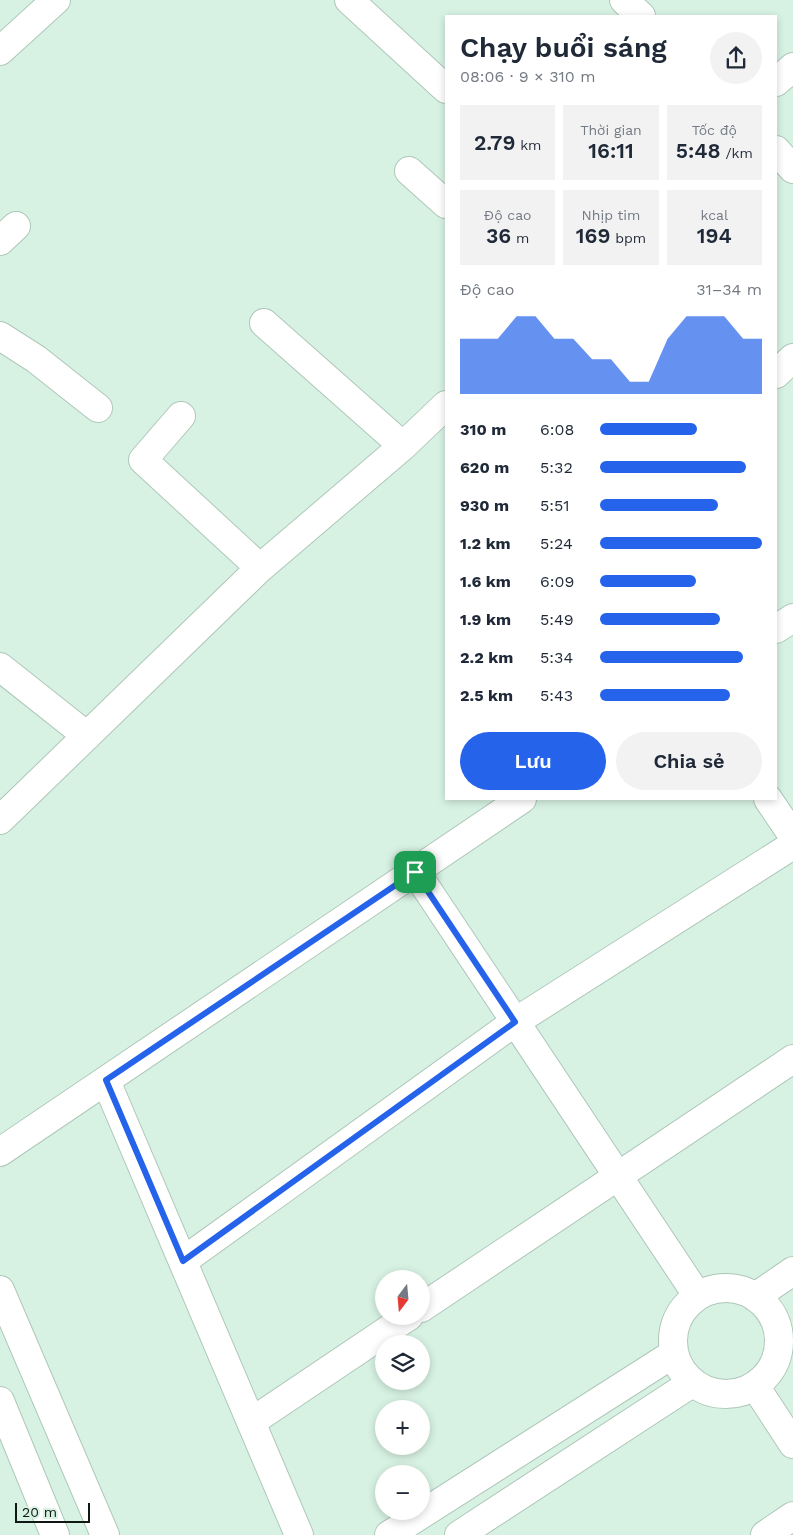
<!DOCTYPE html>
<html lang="vi">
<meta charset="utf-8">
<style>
body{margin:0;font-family:"Work Sans",sans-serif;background:#f2f2f3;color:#1f2937;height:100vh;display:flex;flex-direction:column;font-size:19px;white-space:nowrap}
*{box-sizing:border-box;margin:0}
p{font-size:16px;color:#747a83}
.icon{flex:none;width:28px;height:28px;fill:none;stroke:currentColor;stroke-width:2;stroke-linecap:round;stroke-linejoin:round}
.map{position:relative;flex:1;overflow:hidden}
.details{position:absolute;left:445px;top:15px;width:332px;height:785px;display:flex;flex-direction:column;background:#fff;border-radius:0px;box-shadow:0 2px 8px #0003}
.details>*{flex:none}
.needle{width:32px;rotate:196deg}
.fabs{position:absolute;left:375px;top:1270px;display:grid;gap:10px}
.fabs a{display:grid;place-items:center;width:55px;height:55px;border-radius:50%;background:#fff;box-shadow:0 2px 8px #0003;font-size:25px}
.scale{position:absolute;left:15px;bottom:12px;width:75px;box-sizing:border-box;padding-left:5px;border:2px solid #0f1813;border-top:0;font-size:14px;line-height:18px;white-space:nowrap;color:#0f1813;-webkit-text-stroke:4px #d7f2e3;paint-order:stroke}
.pin{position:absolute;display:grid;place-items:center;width:42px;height:42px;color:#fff;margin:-21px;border-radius:10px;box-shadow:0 2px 8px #0006}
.round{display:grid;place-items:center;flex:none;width:52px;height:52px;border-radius:26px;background:#f2f2f3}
.overview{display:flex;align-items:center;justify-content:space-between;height:85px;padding:0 15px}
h1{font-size:28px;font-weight:600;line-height:38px}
.stats{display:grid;grid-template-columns:repeat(3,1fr);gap:8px;height:85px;padding:5px 15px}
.stats div{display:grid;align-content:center;border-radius:0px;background:#f2f2f3;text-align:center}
.stats b{font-size:21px;font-weight:600}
.stats small{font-size:14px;font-weight:400}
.stats p{font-size:14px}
.chart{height:140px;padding:10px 15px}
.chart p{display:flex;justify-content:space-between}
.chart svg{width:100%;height:90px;margin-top:5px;fill:#2563eb;opacity:.7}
.action{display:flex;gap:10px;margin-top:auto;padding:10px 15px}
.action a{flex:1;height:58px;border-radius:30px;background:#2563eb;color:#fff;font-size:20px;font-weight:600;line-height:58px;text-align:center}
.action a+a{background:#f2f2f3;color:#1f2937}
ul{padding:0 15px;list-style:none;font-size:16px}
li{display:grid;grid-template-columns:80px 60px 1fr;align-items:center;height:38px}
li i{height:12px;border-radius:6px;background:#2563eb}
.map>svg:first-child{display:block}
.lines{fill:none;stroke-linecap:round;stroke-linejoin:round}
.minor-casing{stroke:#aec7b9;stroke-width:30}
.minor{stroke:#fff;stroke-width:28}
.route-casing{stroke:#fff;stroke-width:10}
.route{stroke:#2563eb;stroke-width:6}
</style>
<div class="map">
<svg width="793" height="1535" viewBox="0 0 793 1535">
<rect width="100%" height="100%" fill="#d7f2e3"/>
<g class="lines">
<defs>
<path id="minor" d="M349,0l97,89
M624,0l17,16
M0,51l56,-51
M776,82l17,-15
M776,150l17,19
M409,171l37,33
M0,241l16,-15
M264,323l139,123
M0,336l36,23 62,49
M776,374l17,-16
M181,416l-38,44 117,108
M776,629l17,-11
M0,667l87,69
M768,799l25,37
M0,820l260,-252 143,-122 43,-41
M415,871l282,424
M106,1081l193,454
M0,1152l522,-353
M183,1261l332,-239 278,-177
M673 1341a53 53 0 1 1 106 0a53 53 0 1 1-106 0Z
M0,1290l105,245
M755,1297l38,-26
M421,1308l372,-249
M755,1386l38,58
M0,1401l55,134
M251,1422l158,-106
M389,1535l284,-181
M459,1535l233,-152
M765,1535l28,-19"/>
</defs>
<use href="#minor" class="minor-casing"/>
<use href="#minor" class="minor"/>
</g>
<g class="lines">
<defs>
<path id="route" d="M415,872l100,150 -332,239 -77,-181z"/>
</defs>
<use href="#route" class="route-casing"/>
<use href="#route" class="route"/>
</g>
</svg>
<div class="fabs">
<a><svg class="needle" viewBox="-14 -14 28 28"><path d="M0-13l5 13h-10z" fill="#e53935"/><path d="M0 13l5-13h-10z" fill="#747a83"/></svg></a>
<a><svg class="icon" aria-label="layers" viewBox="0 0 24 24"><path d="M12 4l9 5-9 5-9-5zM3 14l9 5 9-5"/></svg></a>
<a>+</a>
<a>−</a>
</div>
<div class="scale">20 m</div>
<div class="pin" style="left:415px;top:872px;background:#1e9e55"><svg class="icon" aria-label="arrive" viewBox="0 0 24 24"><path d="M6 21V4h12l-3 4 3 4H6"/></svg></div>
<section class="details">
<div class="overview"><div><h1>Chạy buổi sáng</h1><p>08:06 · 9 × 310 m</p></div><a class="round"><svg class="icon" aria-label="share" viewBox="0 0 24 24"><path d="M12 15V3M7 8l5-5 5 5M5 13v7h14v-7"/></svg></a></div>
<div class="stats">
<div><b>2.79<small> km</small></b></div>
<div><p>Thời gian</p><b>16:11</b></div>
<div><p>Tốc độ</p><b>5:48<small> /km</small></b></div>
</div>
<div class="stats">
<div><p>Độ cao</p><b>36<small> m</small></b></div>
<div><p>Nhịp tim</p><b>169<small> bpm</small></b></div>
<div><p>kcal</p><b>194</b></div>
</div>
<div class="chart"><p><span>Độ cao</span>31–34 m</p>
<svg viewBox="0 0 160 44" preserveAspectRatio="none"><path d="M0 44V17L10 17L20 17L30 6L40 6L50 17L60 17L70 27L80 27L90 38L100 38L110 17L120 6L130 6L140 6L150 17L160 17V44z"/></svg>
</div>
<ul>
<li><b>310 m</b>6:08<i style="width:60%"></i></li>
<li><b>620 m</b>5:32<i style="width:90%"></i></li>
<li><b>930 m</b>5:51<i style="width:73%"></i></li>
<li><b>1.2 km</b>5:24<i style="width:100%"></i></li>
<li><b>1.6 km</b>6:09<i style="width:59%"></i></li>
<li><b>1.9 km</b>5:49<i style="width:74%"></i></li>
<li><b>2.2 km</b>5:34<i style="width:88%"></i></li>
<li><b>2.5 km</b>5:43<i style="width:80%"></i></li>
</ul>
<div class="action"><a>Lưu</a><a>Chia sẻ</a></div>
</section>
</div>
